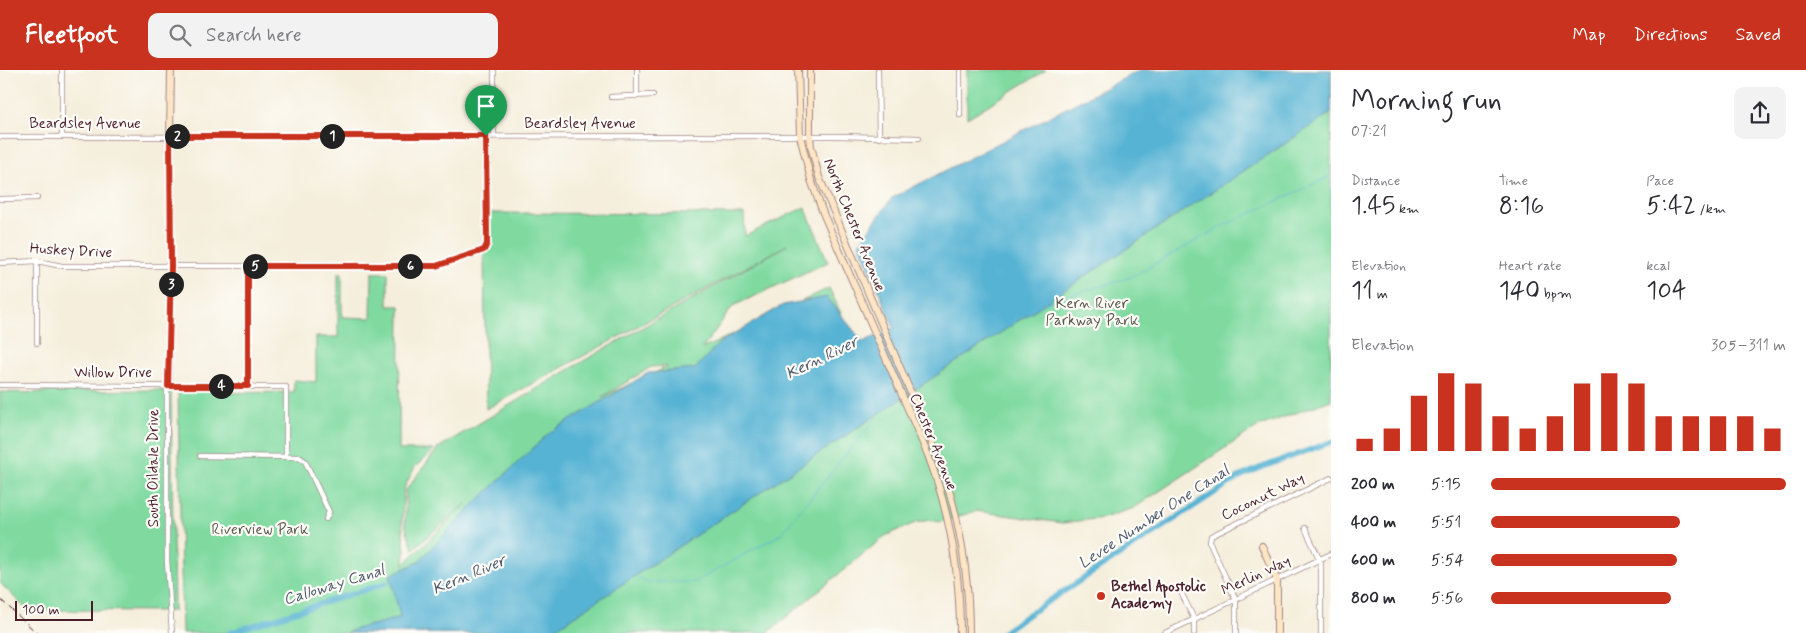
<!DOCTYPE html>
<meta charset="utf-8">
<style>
body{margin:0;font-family:Mynerve,sans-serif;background:#f2f2f3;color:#2b2b33;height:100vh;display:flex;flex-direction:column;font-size:19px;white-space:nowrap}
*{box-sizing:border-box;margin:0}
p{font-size:16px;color:#7c7c81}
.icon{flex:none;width:28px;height:28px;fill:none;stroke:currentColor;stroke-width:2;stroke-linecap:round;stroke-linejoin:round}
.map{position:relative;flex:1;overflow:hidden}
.sheet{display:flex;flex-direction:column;background:#fff;width:475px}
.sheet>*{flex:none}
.scale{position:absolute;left:15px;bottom:12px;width:78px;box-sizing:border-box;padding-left:5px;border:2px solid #4a1f2b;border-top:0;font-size:14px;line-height:18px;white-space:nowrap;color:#4a1f2b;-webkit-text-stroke:4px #fdfcf7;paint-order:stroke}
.pin{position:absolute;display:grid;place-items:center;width:42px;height:42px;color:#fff;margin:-51px -21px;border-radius:50% 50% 50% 0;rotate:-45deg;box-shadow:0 0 5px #0007}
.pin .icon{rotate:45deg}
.km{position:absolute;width:25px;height:25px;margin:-12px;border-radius:50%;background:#222;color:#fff;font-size:14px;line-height:25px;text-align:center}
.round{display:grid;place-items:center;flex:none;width:52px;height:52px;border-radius:10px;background:#f2f2f3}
.headline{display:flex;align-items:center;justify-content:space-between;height:85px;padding:0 20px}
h1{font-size:28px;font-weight:600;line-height:38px}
.stats{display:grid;grid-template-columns:repeat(3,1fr);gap:8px;height:85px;padding:5px 20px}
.stats div{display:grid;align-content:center}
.stats b{font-size:25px;font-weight:600}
.stats small{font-size:14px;font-weight:400}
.stats p{font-size:14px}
.chart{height:140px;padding:10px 20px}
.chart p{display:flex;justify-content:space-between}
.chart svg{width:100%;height:90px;margin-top:5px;stroke:#c8321e;stroke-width:6}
ul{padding:0 20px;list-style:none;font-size:16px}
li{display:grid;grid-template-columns:80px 60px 1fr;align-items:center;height:38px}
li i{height:12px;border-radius:6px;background:#c8321e}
header{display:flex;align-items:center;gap:30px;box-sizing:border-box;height:70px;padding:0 25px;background:#c8321e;color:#fff}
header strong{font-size:24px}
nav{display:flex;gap:28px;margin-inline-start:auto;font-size:18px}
.search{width:350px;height:45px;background:#f2f2f3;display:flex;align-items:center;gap:12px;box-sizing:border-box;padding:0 18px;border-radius:10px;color:#7c7c81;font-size:19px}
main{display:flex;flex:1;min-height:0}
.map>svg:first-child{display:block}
.green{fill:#80daa0;stroke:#657c66;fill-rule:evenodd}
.water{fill:#56b3d4;stroke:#506980}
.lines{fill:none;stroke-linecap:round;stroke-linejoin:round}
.stream{stroke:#56b3d4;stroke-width:1}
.canal{stroke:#56b3d4;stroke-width:5.5}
.street-casing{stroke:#a08684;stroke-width:6}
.secondary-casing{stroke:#a08684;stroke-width:8}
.street{stroke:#fff;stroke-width:4.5}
.secondary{stroke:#fde5c5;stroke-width:6}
.rail{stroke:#4a1f2b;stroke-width:1;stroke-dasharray:8 4;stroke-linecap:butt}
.route-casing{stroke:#fff;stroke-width:10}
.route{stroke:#c8321e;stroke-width:6}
.poi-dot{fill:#c8321e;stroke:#fdfcf7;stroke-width:2}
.labels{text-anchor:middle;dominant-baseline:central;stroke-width:4.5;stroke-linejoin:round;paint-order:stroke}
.street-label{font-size:15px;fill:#4a1f2b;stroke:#fdfcf7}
.park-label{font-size:15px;fill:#5a574e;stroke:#fdfcf7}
.poi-label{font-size:15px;font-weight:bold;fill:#4a1f2b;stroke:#fdfcf7;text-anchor:start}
.water-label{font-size:16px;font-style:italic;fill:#4f5a6f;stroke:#fdfcf7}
</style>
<header>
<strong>Fleetfoot</strong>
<div class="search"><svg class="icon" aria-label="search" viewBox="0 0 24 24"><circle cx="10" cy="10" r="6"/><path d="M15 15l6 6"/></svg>Search here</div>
<nav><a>Map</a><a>Directions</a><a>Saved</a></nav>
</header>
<main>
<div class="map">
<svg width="1331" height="563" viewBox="0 0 1331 563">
<rect width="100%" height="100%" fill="#fdfcf7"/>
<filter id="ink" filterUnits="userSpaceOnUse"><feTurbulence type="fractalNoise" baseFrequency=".02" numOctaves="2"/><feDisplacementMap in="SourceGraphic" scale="10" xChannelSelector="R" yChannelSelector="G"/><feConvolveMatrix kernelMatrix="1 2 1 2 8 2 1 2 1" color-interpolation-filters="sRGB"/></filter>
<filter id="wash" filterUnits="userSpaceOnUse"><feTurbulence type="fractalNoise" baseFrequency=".0096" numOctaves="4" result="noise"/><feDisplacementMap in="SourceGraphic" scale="20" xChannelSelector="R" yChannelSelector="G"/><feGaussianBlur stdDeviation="1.12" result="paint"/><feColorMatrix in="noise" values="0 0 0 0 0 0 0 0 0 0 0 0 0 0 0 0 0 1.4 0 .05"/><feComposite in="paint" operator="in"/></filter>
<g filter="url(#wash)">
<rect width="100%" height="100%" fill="#f5eedc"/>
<path class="green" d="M967,0h79l-79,48z
M1331,0v330l-74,27 -123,81 -31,10 -41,5 -86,-12 -36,11 -11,-2 -14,3 -30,13 -118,97h-585l-4,-243h40v3l76,-1v-12l22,2v-45h22v-64h4v44l29,1 1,-45h16v33h12l-1,144h35l-19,17 -11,21 -2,33 3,30 -1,13 63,-61 -54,46 -8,-24 1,-35 32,-42 147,-88 202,-115 -301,164 -2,-159 3,-37 257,1 1,22 60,-29 23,55 -95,44 -31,43 127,-61 29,61zM667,296v1l-65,30 49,-30z
M171,320l3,221 -147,-1 -27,-27v-191c17,0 34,2 51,-1z"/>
<path class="water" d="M1140,0h191v43l-782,520h-203c17,-8 36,-9 54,-16l-10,-42 28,-13 58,-60 73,-69 99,-60 47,-4 24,-26 64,-38 44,-8 36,45 31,-14 -35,-85 33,-45z"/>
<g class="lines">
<path class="stream" d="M1045,233l86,-26 90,-50 110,-51
M635,506l13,6h47l86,-48 99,-121
M386,513l8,-2"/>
<path class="canal" d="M229,563l157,-50
M1002,563l24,-17 213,-139 21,-9 71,-26"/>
</g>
</g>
<g filter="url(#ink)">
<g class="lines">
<defs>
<path id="street" d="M494,0v66
M878,0l1,68
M960,0v45
M637,26v-26
M611,27l42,-2
M170,66v246l-3,10v168l5,73
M0,67l838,-1 81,2
M62,67v-67
M0,129l37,-1
M37,191v82
M0,193l37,-2 25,5h374l48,-16 3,-6v-108
M0,315l286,2v70
M247,316l1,-120
M200,386l99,1 6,4 24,51 -3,7
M1305,458l16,35v70
M1178,516l16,33v14
M1165,563l166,-79
M1236,563v-33l-24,-52 -2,-6 1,-6 120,-58"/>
<path id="secondary" d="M798,0l2,66 11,44 12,33 105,242c22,58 32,116 32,178
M810,0v66l1,10 8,31 117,275c23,59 33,118 33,181
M170,66l1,-66
M1262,476l15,34v53"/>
</defs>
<use href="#street" class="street-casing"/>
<use href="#secondary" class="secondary-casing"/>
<use href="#street" class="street"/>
<use href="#secondary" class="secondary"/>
<path class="rail" d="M0,529l37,34"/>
</g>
</g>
<g class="lines" filter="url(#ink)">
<defs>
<path id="route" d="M170,66h316l1,108 -3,6 -48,16h-188v120h-80l3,-120z"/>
</defs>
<use href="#route" class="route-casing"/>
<use href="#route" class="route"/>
</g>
<circle class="poi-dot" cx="1101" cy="526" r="5"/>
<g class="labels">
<g class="street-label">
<text x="85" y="54">Beardsley Avenue</text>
<text x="580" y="54">Beardsley Avenue</text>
<text transform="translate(854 155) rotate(68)">North Chester Avenue</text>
<text transform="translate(71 181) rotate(3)">Huskey Drive</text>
<text x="113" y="303">Willow Drive</text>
<text transform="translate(933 372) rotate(68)">Chester Avenue</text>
<text transform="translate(154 398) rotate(-90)">South Oildale Drive</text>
<text transform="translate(1263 427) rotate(-26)">Coconut Way</text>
<text transform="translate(1256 506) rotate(-25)">Merlin Way</text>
</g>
<g class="park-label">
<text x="1092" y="234">Kern River<tspan x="1092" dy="17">Parkway Park</tspan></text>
<text x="260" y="460">Riverview Park</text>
</g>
<g class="poi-label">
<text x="1111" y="517">Bethel Apostolic<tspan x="1111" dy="17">Academy</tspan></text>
</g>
<g class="water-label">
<text transform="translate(822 288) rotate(-26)">Kern River</text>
<text transform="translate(1154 447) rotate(-33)">Levee Number One Canal</text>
<text transform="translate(469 505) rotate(-23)">Kern River</text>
<text transform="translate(334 515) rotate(-17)">Calloway Canal</text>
</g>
</g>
</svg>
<div class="scale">100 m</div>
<div class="pin" style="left:486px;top:66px;background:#1e9e55"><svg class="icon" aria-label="arrive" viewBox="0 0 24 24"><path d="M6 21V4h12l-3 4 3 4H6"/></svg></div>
<b class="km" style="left:332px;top:66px">1</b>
<b class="km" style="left:177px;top:66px">2</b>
<b class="km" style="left:171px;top:214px">3</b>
<b class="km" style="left:221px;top:316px">4</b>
<b class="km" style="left:255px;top:196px">5</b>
<b class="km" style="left:410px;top:196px">6</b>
</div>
<section class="sheet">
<div class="headline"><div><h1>Morning run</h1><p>07:21</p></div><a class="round"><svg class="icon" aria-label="share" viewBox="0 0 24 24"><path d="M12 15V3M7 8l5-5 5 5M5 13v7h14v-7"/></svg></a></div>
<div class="stats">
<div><p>Distance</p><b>1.45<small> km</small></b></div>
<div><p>Time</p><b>8:16</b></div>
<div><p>Pace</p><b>5:42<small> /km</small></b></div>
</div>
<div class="stats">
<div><p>Elevation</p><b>11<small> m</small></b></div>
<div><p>Heart rate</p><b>140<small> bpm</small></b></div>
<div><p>kcal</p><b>104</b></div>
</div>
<div class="chart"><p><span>Elevation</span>305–311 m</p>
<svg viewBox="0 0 160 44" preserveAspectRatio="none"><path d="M5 44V38M15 44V33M25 44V17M35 44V6M45 44V11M55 44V27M65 44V33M75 44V27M85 44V11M95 44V6M105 44V11M115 44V27M125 44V27M135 44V27M145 44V27M155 44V33"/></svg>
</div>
<ul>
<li><b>200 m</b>5:15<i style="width:100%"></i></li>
<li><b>400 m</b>5:51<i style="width:64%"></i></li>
<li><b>600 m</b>5:54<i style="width:63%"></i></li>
<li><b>800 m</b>5:56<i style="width:61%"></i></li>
</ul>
</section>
</main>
